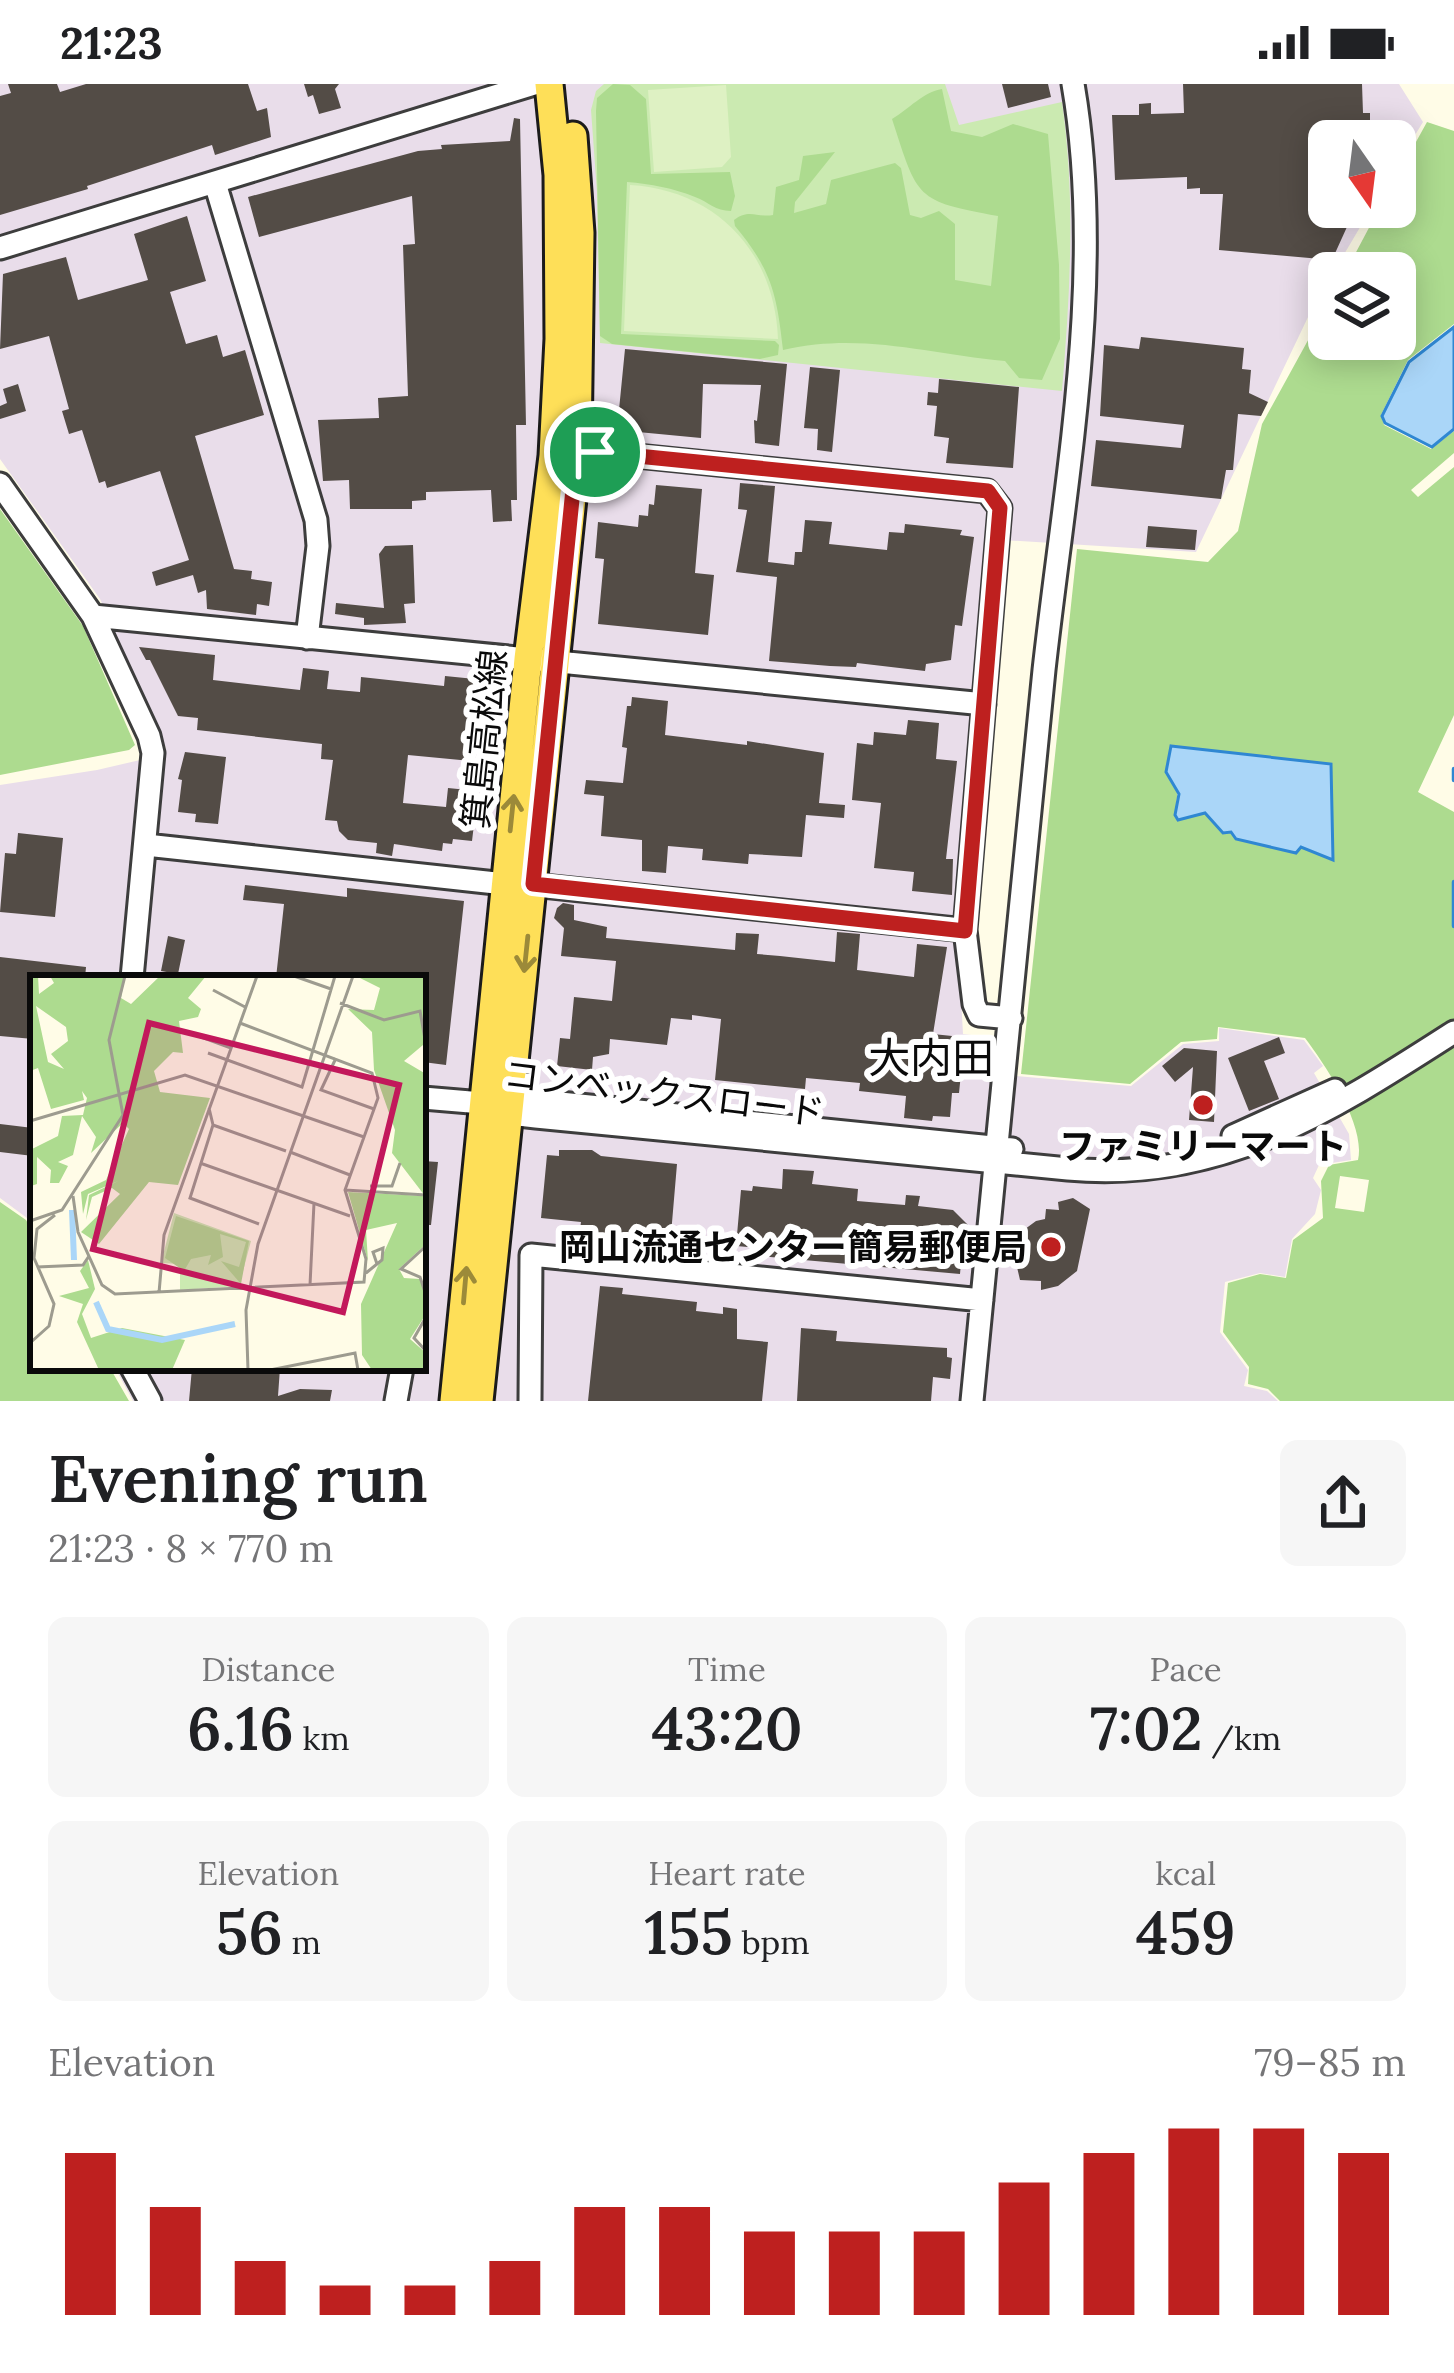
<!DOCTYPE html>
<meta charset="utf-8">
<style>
body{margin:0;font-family:Lora,"Noto Sans JP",serif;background:#f6f6f6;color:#202124;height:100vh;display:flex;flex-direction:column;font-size:45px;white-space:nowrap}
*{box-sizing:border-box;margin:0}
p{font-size:39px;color:#757577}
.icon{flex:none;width:66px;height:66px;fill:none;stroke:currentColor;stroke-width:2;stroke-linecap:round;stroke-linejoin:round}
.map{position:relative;height:1317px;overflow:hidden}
.sheet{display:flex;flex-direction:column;background:#fff;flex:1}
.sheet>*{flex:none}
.needle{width:78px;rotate:166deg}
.buttons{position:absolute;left:1308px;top:36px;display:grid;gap:24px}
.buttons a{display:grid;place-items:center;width:108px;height:108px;border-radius:18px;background:#fff;box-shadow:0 6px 30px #0003;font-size:60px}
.pin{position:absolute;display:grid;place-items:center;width:102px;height:102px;color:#fff;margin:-51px;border:6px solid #fff;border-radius:50%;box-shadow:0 3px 12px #0007}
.round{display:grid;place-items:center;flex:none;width:126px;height:126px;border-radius:18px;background:#f6f6f6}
.summary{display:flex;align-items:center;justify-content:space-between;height:204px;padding:0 48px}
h1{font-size:66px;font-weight:600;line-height:90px}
.stats{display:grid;grid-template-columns:repeat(3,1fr);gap:18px;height:204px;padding:12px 48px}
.stats div{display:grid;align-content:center;border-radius:18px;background:#f6f6f6;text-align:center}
.stats b{font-size:60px;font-weight:600}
.stats small{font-size:33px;font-weight:400}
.stats p{font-size:33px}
.chart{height:336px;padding:24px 48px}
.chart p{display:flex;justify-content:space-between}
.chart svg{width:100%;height:216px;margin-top:12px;stroke:#be201f;stroke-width:6}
.status{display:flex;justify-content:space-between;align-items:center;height:84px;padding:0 60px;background:#fff;direction:ltr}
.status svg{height:33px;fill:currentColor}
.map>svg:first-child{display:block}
.industrial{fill:#e9ddea}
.green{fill:#cbeab1}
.forest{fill:#addb8f;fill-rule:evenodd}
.pitch{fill:#def1c3}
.water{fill:#aad6f8;stroke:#2f87d2;stroke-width:3}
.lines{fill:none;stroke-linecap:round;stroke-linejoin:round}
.stream{stroke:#2f87d2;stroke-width:4.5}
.building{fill:#534c46}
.minor-casing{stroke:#3d3d3d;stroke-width:27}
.major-casing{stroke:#1b1b1b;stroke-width:33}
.minor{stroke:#fff;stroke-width:21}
.major{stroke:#fedf58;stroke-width:27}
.oneway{stroke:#9c8a39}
.route-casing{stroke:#fff;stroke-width:24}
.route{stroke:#be201f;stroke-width:15}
.poi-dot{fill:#be201f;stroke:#fff;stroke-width:4.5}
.labels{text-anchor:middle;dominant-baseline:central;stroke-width:12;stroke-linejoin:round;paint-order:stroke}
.street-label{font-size:36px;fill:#0a0a0a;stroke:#fff}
.poi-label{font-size:36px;font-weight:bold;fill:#0a0a0a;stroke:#fff}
.quarter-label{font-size:42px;fill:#0a0a0a;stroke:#fff}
.inset-river{fill:none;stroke:#aad6f8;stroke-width:6}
.inset-road{fill:none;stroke:#9d9b8f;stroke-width:3}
.view{fill:#c2185b;fill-opacity:0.15;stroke:#c2185b;stroke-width:6}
.inset-edge{fill:none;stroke:#0a0a0a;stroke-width:6}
</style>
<div class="status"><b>21:23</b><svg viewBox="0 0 49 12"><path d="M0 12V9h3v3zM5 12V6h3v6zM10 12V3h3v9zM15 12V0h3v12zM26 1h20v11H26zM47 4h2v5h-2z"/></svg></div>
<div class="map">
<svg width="1454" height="1317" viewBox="0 0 1454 1317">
<rect width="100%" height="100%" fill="#fffce7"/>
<path class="industrial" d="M0,0h1399l24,38 -28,46v-27h-66v66h43l-39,66h-4l-133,279 -210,-13 -30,368 7,127 33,4 -4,36 139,12 52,-42 36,-3v-13l85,12 19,26 -9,7 35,61 2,26 -32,5 -6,13 8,12 -6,24 -23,25 -7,38 -25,-4 -35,9 -5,50 28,38 -4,16 23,5 11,10h-1145l-18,-33h308v-390h-390v250l-6,-10 -27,-20v-413l97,-15 69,-16v-6l-66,-149 -100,-140z"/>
<path class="green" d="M604,0h341l14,41 103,-23c14,98 8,191 0,289l-462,-48 -3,-151 -6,-82 5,-19z"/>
<path class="forest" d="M613,0l17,1 16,14 5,75 79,-2 5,24 -4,15c-16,0 -22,-9 -36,-14 -22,-9 -44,-13 -68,-15l-6,152 154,7 4,4 -1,10 -18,4 -148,-15 -12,-8 -4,-225 1,-13z
M942,5l9,42 31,6 31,-13 35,10 11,131 1,74 -18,41 -23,-2 -14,-17c-78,-7 -143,-29 -222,-11 -6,-56 -12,-81 -48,-124l-1,-6c15,-12 24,-2 39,-5l3,-28 23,-7 4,-24 32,-4 -40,50 -1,11 32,-9 5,-24 64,-17 6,5 9,47 11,3 18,-7 16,13v56l36,6 7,-70c-83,-15 -80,-17 -106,-97 17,-10 31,-27 50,-30z
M1427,38l27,9v193l-46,36 -27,55 3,10 47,24 23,-18v22l-43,37 7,7 36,-30v248l-36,77 36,20v589h-174l-12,-12 -20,-5 1,-17 -26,-35 5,-49 32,-9 26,4 7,-38 30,-22 -2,-37 8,-16 29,-5c8,-34 -32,-94 -53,-122l-87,-11 -1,12 -36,3 -51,42 -109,-10 56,-525 131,13 30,-31 24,-107 67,-122v37h66v-66h-50l35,-66h15v-27zM1244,672l87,8 1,96 -31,-13 -6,6 -59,-14c-8,-13 -22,-12 -31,-26l-30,2 3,-27zM1340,1092l29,4 -5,32 -29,-4z
M0,425l83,117 52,119 -6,5 -129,25z
M0,1118l26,18 7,12v136h77l19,33h-129z"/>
<path class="pitch" d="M726,1l5,72 -9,10 -68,5 -6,-82z
M630,101c87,5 145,68 148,154l-154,-8z"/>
<path class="water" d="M1454,243v102l-22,18 -47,-24 -3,-7 27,-54z
M1171,662l160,18 2,96 -32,-13 -5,6 -60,-14 -5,-7 -8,1 -18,-20 -27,7 -3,-5 4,-21 -13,-22z"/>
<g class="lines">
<path class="stream" d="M1454,685v11
M1454,798v44"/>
</g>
<path class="building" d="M8,0h49l3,8 26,-8h162l9,27 10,-3 4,29 -56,18 -3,-10 -125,41 1,3 -88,26v-119l11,-3z
M304,0h35l-4,5 6,19 -22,6 -6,-19 -5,2z
M1002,0h46l3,13 -43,11z
M1183,0h179l1,29h7v15l-6,1v12h-35v66h27l-24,53 -113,-10 4,-56h-23v-6l-13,1v-12l-72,3 -3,-65h27v-11l12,-1v11l33,-1z
M514,34l6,1 6,306h-10l1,75h-6l1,21 -19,1 -2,-32 -65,2v8l-14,1v8h-62l-1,-29 -26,1 -5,-61 61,-2 -1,-20 30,-2 -5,-151 12,-1 -3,-48 -153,41 -11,-40 170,-46 24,-2 -1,-4 69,-4z
M187,132l19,65 -36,11 16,52 31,-9 6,22 22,-7 19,65 -69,21 39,133 18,2 -1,8 21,3 -3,24 -12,-2 -1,11 -49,-6 -1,-19 -8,3 -5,-18 -37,11 -4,-14 37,-12 -29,-89 -53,17 -2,-7 -6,2 -17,-53 -13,4 -7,-23 7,-2 -20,-73 -49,13 3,-75 63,-17 12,43 70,-20 -14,-46z
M1141,253l103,11 -2,21 9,1 -2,23 19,9 -7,14 -23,-2 -5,56h-7l-5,29 -130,-13 5,-46 85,8 3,-23 -84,-9 4,-71 35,4z
M625,265l162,15 -8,82 -24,-3 -1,-23 3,1 4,-36 -58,-1 -2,54 -84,-8z
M810,283l30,3 -8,82 -15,-2 1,-21 -14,-1z
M939,295l80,8 -6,81 -67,-5 3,-25 -15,-2 3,-30 -10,-1 1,-13 10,1z
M18,300l8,27 -26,8v-13l7,-3 -4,-14z
M740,399l35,3 -7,76 26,3 1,-13h7l3,-32 27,2 -3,22 58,6 2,-18 15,1 1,-9 57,6 -2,5 14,2 -12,89 -7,-1 -4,35 -25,4 -1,7 -68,-8 -1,4 -26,-1 -61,-5 8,-84 -41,-5 11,-62 -9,-1z
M656,401l46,4 -7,84 19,2 -6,60 -110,-11 6,-65 -9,-1 3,-36 40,5 1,-12 9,1 1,-12 5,1z
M1148,442l49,4 -2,20 -49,-3z
M413,461l2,58 -11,1 2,19 -42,2v-7l-29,-4 1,-11 48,5 -5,-54 6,-8z
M139,563l76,8 -2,25 87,10 3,-22 26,3 -2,18 33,3 1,-15 83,9 1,-10 40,4 -2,23 -6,-1 -6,59 -63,-6 -5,48 43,4 2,-19 30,3 -6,50 -19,-2 -1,5 -9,-1 -1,8 -48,-7 -2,12 -16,-3 1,-10 -29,-3 -9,-9 -2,-10 -12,-1 8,-60 -12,-1 1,-15 -125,-14 1,-12 -20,-2 -28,-56h-4z
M632,613l36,4 -3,34 82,10v-4l77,12 -5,50 26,2 -1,13 -38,-3 -4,42 -53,-3 -1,10 -46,-4 1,-11 -35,-3 -2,27 -24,-2v-31l-41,-4 3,-40 -20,-2 2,-14 37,3 4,-35 -5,-1 5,-41h4z
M908,636l31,3 -3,36 21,2 -11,98h7l-1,36 -40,-4 2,-19 -40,-4 7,-65 -29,-3 5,-57 16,2 1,-13 32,3z
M185,668l41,5 -8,67 -23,-2 1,-8 -18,-2 4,-32 -4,-1z
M18,749l45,5 -8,79 -55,-5 5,-59 11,1z
M245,801l102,12v-9l117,13 -18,164 -23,-3v-84h-147l8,-74 -41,-4z
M563,819l11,2v15l33,7 -1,11 129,12 1,-17 23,1 -2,20 23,2 55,6 2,-30 23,2 -3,36 57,7 3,-33 30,3 -14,87 19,2v7l12,1 -5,49h-7l-2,24 -17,-1 -1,5 -28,-3 2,-22 -47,-5 1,-8 -54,-5 -1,11 -90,-9 6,-61 -29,-4v5l-21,-2 -4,27 -57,-6 -1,15 -16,3 -1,13 -35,-4 3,-28 10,1 4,-42 38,4 4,-40 -55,-5 3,-28 -10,-10 3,-10z
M168,852l17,4 -7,34 -17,-3z
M0,873l86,10 -1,11h-52v61l-33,-3z
M1279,953l6,16 -21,8 15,38 -30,12 -21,-53z
M1184,964l33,3 -3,71 -25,-2 4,-53 -18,15 -13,-16z
M0,1040l33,4v28l-33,-4z
M559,1066h33l9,6 76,8 -7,82 -91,-9 2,-15 -40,-4 6,-63 12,1z
M423,1077l15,1 -7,63h-8z
M783,1085l31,2 -2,13 46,5 -1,12 48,4 1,-10 14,1 -2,10 35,4 17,17 -2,13h-5l-3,34 -201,-18 1,-8 -24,-2 5,-56 11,1 1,-5 29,3z
M1073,1114l17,11 -13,62 -19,15 -17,4v-9l-21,-1 -6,-26 7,-22 15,-11 9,-2 1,-10 13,1 -1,-8z
M600,1202l23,2 -1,6 75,8 -1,9 27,3v-7l14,2v30l31,3 -6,59h-174z
M801,1244l36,3 -1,10 111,7v9l5,1 -2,21 -17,-2 -2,24h-134z
M192,1284h88l-2,28 22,-7 32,1 -2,11h-141z"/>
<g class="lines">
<defs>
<path id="minor" d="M215,99l101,337 2,26 -11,92
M0,164l534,-164
M577,366l410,41 13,17 -35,422 9,74 5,11 32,3
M0,400l93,132 56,120 4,17 -21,225
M93,532l891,88
M146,761l359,39
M533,801l432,45
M423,1014l59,5 28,11 26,3 532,52c153,14 263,-58 386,-137
M500,1016l11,-2 501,51
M1233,1052l102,-46
M132,1284l18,33
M396,1317l6,-33
M530,1317l1,-146 451,45
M972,1317c25,-244 46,-487 72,-731 21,-190 62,-396 29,-586"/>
<path id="major" d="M454,1317l74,-742 25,-203 6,-117 -1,-164 -9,-91
M479,1317l98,-951 3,-217 -7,-97"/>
</defs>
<use href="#minor" class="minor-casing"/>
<use href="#major" class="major-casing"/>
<use href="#minor" class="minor"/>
<use href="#major" class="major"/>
</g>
<defs><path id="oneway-shaft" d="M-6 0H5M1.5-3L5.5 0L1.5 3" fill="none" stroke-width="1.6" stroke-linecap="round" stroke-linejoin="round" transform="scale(3)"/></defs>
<g class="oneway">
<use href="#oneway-shaft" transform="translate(512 729) rotate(-84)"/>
<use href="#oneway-shaft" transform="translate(526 870) rotate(96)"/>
<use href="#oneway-shaft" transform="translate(465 1201) rotate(-85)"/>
</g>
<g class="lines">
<defs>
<path id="route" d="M577,366l411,41 12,17 -35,423 -432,-47z"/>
</defs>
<use href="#route" class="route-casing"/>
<use href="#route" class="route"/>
</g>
<g class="poi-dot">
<circle cx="1203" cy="1021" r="12"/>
<circle cx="1051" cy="1163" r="12"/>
</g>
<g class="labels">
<g class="street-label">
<text transform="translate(484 655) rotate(-84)">箕島高松線</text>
<text transform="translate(664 1009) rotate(7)">コンベックスロード</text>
</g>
<g class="poi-label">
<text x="1203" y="1062">ファミリーマート</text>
<text x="1027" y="1163" text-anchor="end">岡山流通センター簡易郵便局</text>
</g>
<g class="quarter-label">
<text x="931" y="974">大内田</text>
</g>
</g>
<g transform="translate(30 891)">
<rect width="396" height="396" fill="#fffce7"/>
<path d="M144,238l77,28 -12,45 -59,4v-26l-19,-1z" fill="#cbeab1"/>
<path d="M0,1h8l1,18 15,-11 -4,-7h75l-4,22 10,6 29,-28h46l-18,22 13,11 -3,8 -19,4 4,32 -10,-1 -19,19 6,21 50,6 -32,87 -29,-3 -50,62 -18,-12 39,-38 -8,-6 -20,9 -6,23 3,-25 29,-14 -30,13 -5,20 -2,-22 25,-12 23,-51 -6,-6 -32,30 5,-16 -14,-21 -9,39 -15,7 10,4 -9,17h-9l1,-13 -14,-13v27l-6,2 -1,-36 28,-14 4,-20 21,-1 4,-17 -5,-7 2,9 -33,9 -13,-41 -8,3zM6,31l30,21 2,14 -17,13 13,15 -16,-7zM326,1h70l-3,69 -19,16 22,13v170l-27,25 5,9 16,1 6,17v18l-16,25 16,14v17h-54l-10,-15 -1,-51 36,-81 -31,7 2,31 -20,-69 77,4 -33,-43 3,-23 -21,-60 -2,-38 -24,-23 26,1 6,-22zM146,241l73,25 -8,43 -20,-23 18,6 7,-25 -26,-8 3,23 -15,8 3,-10 -20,4 -7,12 -19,-13zM58,285l7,29 -13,25 9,24 31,-10 63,12 -13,30h-73l-22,-48 6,-18 -24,-8 30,-8 -9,-17z" fill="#addb8f" fill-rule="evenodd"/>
<path class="inset-river" d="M42,235l2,50M66,327l12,27 54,11 73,-16"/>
<path class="inset-road" d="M264,1l37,13M183,15l32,17M310,28l44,17 36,-9 6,34M163,59l38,14M178,78l94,34 33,-111M306,83l-15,32 53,19M179,133l4,17 -23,73 69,26M0,146l155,-46 179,62M183,150l73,26M260,177l60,23M170,188l150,53M340,211h22l8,-23M315,215l81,5M43,221l5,36 24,53 13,9 249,-12 2,-23 -21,-69 33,-92 -6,-25 -132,-50M0,246l32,-11 61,-95 -14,-75 16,-64M396,271l-25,23 19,8 6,18M7,292l46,-2 6,-9M336,298l16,-13 1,-12 -10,4 4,12M280,310l4,-82M129,318l5,-58 93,-259M396,342l-12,21 12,13M0,368l19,-17 5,-22 -20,-46 3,-29 18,-14M218,395l-2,-60 12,-66 95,-268M240,395l85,-17 3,17"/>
<path class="view" d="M119,48l250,62 -56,227 -250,-63z"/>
<rect width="396" height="396" class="inset-edge"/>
</g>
</svg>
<div class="buttons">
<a><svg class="needle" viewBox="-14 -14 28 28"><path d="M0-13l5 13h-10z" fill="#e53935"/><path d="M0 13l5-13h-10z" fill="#757577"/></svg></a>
<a><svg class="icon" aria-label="layers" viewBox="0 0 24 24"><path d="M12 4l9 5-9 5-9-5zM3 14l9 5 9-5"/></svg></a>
</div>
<div class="pin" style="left:595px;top:368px;background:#1e9e55"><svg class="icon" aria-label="arrive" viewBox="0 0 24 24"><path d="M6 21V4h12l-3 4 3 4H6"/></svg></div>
</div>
<section class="sheet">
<div class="summary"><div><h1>Evening run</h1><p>21:23 · 8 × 770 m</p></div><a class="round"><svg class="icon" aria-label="share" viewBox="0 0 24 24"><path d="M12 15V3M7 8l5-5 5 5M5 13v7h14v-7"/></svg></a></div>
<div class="stats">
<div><p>Distance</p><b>6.16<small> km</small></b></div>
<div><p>Time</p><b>43:20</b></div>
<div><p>Pace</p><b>7:02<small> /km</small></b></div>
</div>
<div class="stats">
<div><p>Elevation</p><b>56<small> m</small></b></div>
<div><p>Heart rate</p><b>155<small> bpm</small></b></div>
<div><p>kcal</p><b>459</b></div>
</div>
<div class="chart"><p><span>Elevation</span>79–85 m</p>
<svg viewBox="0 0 160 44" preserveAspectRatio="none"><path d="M5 44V11M15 44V22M25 44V33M35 44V38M45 44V38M55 44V33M65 44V22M75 44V22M85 44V27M95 44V27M105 44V27M115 44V17M125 44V11M135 44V6M145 44V6M155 44V11"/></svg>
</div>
</section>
